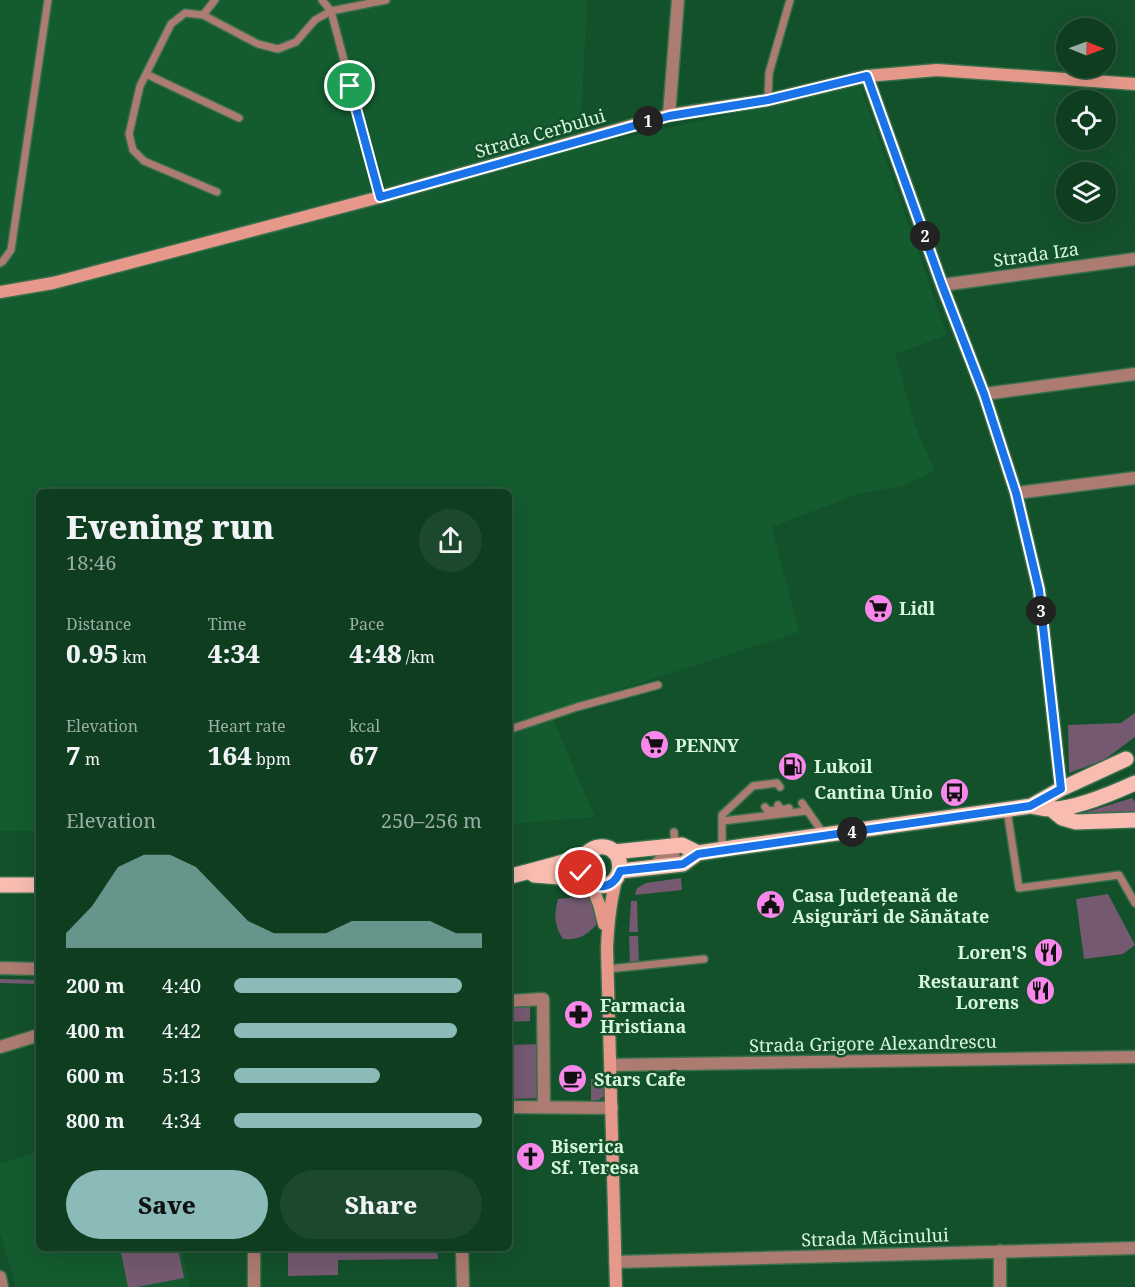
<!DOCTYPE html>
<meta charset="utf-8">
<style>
body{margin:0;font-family:"Noto Serif",serif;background:#1c482d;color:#f1f3f6;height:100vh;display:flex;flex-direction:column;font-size:22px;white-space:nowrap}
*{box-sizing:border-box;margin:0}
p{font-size:20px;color:#9baea5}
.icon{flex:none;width:33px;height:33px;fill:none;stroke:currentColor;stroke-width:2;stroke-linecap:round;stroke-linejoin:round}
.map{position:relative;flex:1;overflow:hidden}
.drawer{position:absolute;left:36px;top:489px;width:476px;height:762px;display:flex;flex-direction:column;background:#0e3d20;border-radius:9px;box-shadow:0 6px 24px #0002,0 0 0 2px #2e563e}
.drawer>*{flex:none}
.needle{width:39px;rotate:91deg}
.controls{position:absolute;left:1056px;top:18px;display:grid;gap:12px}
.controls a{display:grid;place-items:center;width:60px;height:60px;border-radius:50%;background:#0e3d20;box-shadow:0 6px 24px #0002,0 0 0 2px #2e563e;font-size:30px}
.pin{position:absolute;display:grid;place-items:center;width:51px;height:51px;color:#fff;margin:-26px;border:3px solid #fff;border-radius:50%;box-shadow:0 2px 6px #0007}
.km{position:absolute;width:30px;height:30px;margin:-15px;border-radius:50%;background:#222;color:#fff;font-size:16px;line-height:30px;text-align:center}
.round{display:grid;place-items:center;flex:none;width:63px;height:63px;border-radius:32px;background:#1c482d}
.headline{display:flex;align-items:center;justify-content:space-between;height:102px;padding:0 30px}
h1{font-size:33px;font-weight:800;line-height:45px}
.figures{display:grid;grid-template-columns:repeat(3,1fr);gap:9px;height:102px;padding:6px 30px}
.figures div{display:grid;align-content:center}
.figures b{font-size:26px;font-weight:800}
.figures small{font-size:16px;font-weight:400}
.figures p{font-size:16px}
.chart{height:168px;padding:12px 30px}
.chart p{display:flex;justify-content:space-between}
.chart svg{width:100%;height:108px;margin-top:6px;fill:#8bbbb9;opacity:.7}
.cta{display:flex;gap:12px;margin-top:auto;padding:12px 30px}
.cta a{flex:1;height:69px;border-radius:36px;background:#8bbbb9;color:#111;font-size:24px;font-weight:800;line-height:69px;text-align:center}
.cta a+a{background:#1c482d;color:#f1f3f6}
ul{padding:0 30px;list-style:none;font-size:20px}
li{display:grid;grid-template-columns:96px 72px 1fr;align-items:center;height:45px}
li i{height:15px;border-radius:8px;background:#8bbbb9}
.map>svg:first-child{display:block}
.built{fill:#145b2f}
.green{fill:#745970}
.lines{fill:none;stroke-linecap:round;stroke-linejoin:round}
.lane-casing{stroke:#366f4a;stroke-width:10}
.street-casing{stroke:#366f4a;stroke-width:15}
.secondary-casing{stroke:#366f4a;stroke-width:15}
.primary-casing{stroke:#366f4a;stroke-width:18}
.lane{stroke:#ac7b71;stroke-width:7}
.street{stroke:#ac7b71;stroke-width:12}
.secondary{stroke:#e6998a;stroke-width:12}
.primary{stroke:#f8bcb0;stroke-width:15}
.route-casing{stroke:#fff;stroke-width:12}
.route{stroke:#1a73e8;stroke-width:8}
.labels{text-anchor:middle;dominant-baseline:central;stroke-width:5;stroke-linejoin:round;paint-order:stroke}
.street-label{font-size:18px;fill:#d8f6de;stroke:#13512a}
.poi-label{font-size:18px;font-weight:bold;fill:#d8f6de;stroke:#13512a;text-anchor:start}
</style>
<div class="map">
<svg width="1135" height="1287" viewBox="0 0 1135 1287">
<rect width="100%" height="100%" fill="#13512a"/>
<path class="built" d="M0,0h587l-7,147 280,-61 87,249 -52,19 20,71 20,46 -33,15 -44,8 -86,33 27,105 -249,80 45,105 -86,7 -1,-332h-469v339h-39z
M39,1151v97h143l8,39h-174l-16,-54v-69z"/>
<path class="green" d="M1135,713v24l-31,23 -35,13 -1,-48 53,-2z
M1132,798l3,4v15l-54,1 -1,-4z
M681,878l1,12 -47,5 2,-7 9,-5z
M1108,894l27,51 -12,9 -39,5 -8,-60z
M587,896c10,9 10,15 9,29 -11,11 -16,15 -33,14 -9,-14 -9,-24 -5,-40z
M631,901h6l1,31h-9z
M629,936h9l1,27 -9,1z
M0,979l39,1v43l-4,-15v-24l-35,-1z
M530,1000v21l-21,1 -1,-21z
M544,1044v54l-35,1 -1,-54z
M591,1079l14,1 -1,16 -5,4 -8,1z
M120,1248h58l6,30 -47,9h-9z
M288,1248h149l1,11 -100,1v15l-50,1z"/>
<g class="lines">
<defs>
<path id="lane" d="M322,0l9,11 49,186
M203,15l12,-15
M146,74l93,44
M768,100l1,-27 21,-73
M217,192l-73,-31 -11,-11 -4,-16 11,-48 31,-62 14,-11 18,2 55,29 20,5 18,-7 19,-22 16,-9 55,-11
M0,263l3,-2 8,-11 37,-250
M508,730l69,-23 81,-22
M802,803l21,30
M778,805l3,5 8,-2
M765,807l3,4 8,-1
M1007,810l12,78 100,-13 16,28
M722,821l84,-10
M722,849v-34l31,-29 24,-3 3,4
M653,864l5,-5 18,-4 -2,-23
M608,969l96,-10"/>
<path id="street" d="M867,76l75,209 42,109 32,99 23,97 22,199
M669,115l9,-115
M942,285l193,-26
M984,394l151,-20
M1016,493l119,-15
M0,968l39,1
M508,1001l35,-2 1,108
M0,1047l39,-12
M611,1065l524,-8
M508,1107l104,1
M462,1248l1,39
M615,1262l520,-14
M0,1277l2,10
M254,1287v-39
M1000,1287v-36"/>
<path id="secondary" d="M0,292l53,-9 327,-86 289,-82 99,-15 99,-24 70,-6 198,14
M590,883l9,21 5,20
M616,1287l-9,-339c1,-24 3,-47 10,-71"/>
<path id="primary" d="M1031,806l30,-17 65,-30
M1051,809l11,9 14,4 59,-2
M614,852l68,-7 16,8
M620,871l63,-7 15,-11 40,-6 293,-41c6,1 12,3 18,3 25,1 64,-16 86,-26
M534,875l51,4
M511,876c20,-5 39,-10 59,-16 4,-1 9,-2 13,-4 6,-4 8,-8 16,-9 26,-4 29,40 0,39 -6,0 -11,-3 -15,-9 -5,-7 -4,-15 0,-22
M0,885h39"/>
</defs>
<use href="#lane" class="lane-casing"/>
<use href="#street" class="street-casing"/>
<use href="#secondary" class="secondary-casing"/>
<use href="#primary" class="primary-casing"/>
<use href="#lane" class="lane"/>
<use href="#street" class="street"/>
<use href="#secondary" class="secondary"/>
<use href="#primary" class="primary"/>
</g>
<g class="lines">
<defs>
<path id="route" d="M350,86l30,111 289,-81 99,-16 99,-24 75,209 42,109 32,99 23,97 22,199 -31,17 -332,48 -15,10 -63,7c-7,20 -29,20 -39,2"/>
</defs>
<use href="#route" class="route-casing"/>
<use href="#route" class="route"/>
</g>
<defs>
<symbol id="supermarket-disc" viewBox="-11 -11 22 22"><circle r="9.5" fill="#f888eb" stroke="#13512a"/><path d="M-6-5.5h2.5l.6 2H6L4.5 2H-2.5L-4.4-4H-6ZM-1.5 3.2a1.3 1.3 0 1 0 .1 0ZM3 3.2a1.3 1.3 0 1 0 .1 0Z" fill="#111"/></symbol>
<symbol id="fuel-disc" viewBox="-11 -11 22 22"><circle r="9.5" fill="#f888eb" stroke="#13512a"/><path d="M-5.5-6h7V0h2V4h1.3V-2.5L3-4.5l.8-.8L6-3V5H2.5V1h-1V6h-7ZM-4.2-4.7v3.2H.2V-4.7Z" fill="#111"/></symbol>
<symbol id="bus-disc" viewBox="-11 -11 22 22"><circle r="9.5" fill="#f888eb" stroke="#13512a"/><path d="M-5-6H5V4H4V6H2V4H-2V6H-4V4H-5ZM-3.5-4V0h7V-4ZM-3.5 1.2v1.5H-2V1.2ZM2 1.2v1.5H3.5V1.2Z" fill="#111"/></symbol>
<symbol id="civic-disc" viewBox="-11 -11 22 22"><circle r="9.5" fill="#f888eb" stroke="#13512a"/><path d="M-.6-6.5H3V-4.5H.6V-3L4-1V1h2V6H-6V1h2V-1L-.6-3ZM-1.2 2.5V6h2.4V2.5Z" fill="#111"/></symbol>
<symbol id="restaurant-disc" viewBox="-11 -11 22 22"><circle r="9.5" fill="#f888eb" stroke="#13512a"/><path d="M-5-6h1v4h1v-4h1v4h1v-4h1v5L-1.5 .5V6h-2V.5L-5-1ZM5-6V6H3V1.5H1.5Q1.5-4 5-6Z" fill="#111"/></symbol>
<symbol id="pharmacy-disc" viewBox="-11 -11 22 22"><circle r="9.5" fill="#f888eb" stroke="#13512a"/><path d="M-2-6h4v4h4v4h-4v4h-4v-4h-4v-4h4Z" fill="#111"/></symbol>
<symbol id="cafe-disc" viewBox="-11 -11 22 22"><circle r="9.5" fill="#f888eb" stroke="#13512a"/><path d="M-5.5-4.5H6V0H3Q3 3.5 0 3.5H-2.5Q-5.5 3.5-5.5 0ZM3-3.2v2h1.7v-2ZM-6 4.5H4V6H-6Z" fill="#111"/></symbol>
<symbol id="church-disc" viewBox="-11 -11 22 22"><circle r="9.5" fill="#f888eb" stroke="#13512a"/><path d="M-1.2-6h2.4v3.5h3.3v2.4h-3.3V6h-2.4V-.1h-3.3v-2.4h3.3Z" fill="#111"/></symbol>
</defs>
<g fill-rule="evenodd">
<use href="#supermarket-disc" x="862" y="592" width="33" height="33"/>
<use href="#supermarket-disc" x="638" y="728" width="33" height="33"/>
<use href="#fuel-disc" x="776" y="750" width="33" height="33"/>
<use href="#bus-disc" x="938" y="776" width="33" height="33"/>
<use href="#civic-disc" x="754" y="888" width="33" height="33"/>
<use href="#restaurant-disc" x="1032" y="936" width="33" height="33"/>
<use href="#restaurant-disc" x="1024" y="974" width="33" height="33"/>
<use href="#pharmacy-disc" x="562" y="998" width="33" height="33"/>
<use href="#cafe-disc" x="556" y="1062" width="33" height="33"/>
<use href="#church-disc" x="514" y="1140" width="33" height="33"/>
</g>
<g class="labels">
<g class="street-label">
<text transform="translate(540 133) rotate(-16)">Strada Cerbului</text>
<text transform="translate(1036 254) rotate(-8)">Strada Iza</text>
<text transform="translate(873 1043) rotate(-1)">Strada Grigore Alexandrescu</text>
<text transform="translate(875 1237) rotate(-2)">Strada Măcinului</text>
</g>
<g class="poi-label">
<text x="899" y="608">Lidl</text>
<text x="675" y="745">PENNY</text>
<text x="814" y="766">Lukoil</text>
<text x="933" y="792" text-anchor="end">Cantina Unio</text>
<text x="792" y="895">Casa Județeană de<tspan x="792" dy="21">Asigurări de Sănătate</tspan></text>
<text x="1027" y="952" text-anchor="end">Loren'S</text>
<text x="1019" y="981" text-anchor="end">Restaurant<tspan x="1019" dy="21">Lorens</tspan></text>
<text x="600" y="1005">Farmacia<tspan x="600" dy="21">Hristiana</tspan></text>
<text x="594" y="1079">Stars Cafe</text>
<text x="551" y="1146">Biserica<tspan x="551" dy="21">Sf. Teresa</tspan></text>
</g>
</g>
</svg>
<div class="controls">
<a><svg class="needle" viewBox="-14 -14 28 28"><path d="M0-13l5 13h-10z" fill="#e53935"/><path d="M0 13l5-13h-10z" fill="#9baea5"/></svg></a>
<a><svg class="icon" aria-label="locate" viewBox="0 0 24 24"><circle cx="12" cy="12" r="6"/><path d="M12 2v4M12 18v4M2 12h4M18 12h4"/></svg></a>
<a><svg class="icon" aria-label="layers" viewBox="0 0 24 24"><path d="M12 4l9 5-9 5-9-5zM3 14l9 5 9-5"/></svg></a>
</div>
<div class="pin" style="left:350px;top:86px;background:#1e9e55"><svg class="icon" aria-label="arrive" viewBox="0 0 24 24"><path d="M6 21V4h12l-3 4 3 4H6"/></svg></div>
<div class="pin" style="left:581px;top:873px;background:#d93025"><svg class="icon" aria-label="check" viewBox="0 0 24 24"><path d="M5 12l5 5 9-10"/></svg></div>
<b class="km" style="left:648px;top:121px">1</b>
<b class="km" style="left:925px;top:236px">2</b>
<b class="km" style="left:1041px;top:611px">3</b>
<b class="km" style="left:852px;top:832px">4</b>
<section class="drawer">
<div class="headline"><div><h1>Evening run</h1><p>18:46</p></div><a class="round"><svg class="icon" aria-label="share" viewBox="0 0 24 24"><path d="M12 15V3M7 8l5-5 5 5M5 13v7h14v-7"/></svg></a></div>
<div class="figures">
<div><p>Distance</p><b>0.95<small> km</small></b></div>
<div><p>Time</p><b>4:34</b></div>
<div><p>Pace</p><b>4:48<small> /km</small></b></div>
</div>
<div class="figures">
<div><p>Elevation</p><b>7<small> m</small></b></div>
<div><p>Heart rate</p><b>164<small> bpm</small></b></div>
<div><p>kcal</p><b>67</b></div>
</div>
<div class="chart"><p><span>Elevation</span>250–256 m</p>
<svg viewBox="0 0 160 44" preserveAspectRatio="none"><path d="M0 44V38L10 27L20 11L30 6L40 6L50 11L60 22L70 33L80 38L90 38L100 38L110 33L120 33L130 33L140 33L150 38L160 38V44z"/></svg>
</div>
<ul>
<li><b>200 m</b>4:40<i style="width:92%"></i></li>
<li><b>400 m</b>4:42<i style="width:90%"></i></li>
<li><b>600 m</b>5:13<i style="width:59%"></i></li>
<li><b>800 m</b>4:34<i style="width:100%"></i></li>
</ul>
<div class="cta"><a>Save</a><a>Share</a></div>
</section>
</div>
